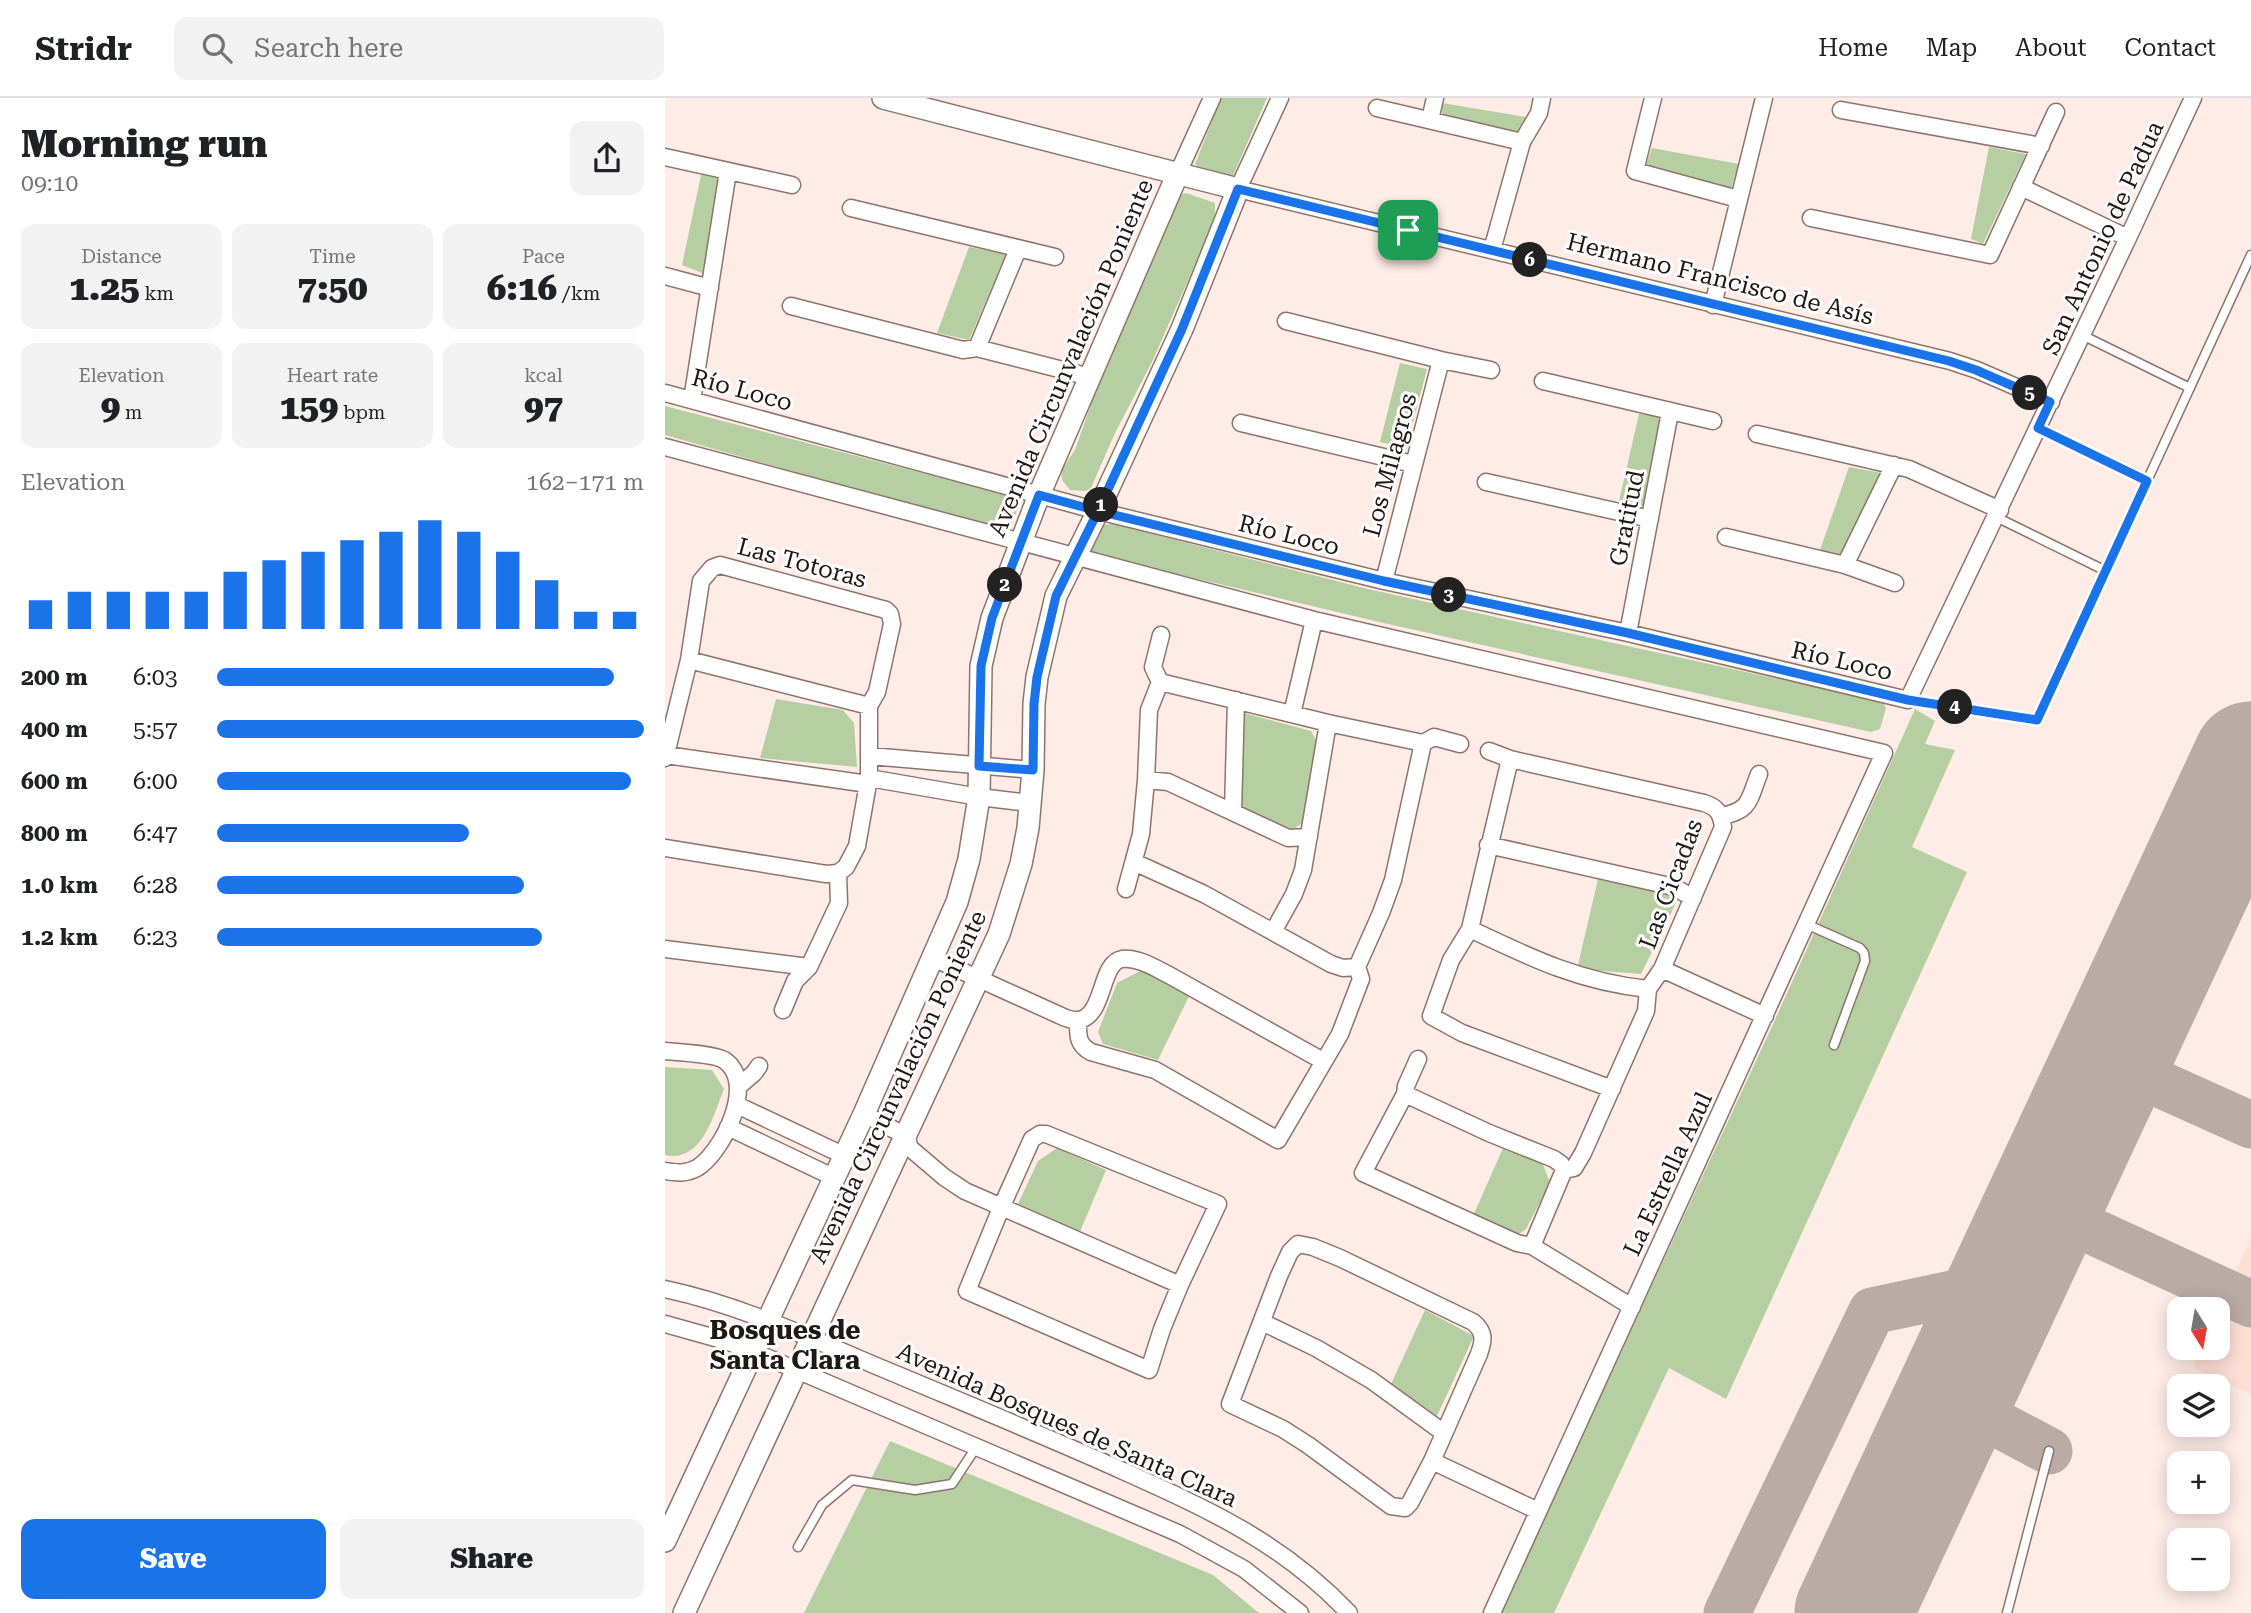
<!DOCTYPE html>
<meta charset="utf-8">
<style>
body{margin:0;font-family:"Roboto Serif",serif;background:#f2f2f2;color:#202124;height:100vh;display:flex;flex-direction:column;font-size:26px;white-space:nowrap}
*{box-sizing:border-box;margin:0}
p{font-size:23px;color:#757577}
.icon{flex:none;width:38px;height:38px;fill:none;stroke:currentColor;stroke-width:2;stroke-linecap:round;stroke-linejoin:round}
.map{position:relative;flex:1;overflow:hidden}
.side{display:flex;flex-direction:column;background:#fff;width:665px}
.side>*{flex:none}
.needle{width:46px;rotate:169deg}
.controls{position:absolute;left:1502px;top:1199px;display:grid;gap:14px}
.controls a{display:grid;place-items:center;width:63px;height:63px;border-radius:14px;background:#fff;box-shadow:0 4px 18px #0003;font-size:35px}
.pin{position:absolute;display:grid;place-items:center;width:60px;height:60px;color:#fff;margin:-30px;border-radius:14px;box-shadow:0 4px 10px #0006}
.km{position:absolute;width:35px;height:35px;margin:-18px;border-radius:50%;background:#222;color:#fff;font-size:19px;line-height:35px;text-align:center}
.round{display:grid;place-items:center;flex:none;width:74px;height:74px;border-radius:14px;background:#f2f2f2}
.summary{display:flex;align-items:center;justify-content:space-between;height:119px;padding:0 21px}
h1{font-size:38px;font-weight:800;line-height:52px}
.metrics{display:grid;grid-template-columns:repeat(3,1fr);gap:10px;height:119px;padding:7px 21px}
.metrics div{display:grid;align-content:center;border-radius:14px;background:#f2f2f2;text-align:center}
.metrics b{font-size:35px;font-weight:800}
.metrics small{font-size:19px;font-weight:400}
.metrics p{font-size:19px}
.chart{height:196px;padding:14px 21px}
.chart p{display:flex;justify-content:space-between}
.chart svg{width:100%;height:126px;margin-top:7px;stroke:#1a73e8;stroke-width:6}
.primary-button{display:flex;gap:14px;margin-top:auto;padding:14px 21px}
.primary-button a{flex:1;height:80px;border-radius:14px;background:#1a73e8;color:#fff;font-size:28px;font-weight:800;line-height:80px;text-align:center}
.primary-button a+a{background:#f2f2f2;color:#202124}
ul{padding:0 21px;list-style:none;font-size:23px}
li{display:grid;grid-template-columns:112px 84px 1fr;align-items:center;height:52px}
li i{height:18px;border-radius:9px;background:#1a73e8}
header{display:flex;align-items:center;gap:42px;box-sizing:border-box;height:98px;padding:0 35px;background:#fff;border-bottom:2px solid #e0e0e0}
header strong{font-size:33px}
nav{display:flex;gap:38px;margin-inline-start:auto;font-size:24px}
.search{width:490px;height:63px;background:#f2f2f2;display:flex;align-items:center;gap:18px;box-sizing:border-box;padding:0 24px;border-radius:14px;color:#757577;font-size:26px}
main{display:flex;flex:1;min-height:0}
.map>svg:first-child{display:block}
.built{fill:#fedfd4}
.green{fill:#b5cfa2}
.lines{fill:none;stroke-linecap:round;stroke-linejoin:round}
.taxiway{stroke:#bbaba6;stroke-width:47}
.runway{stroke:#bbaba6;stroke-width:117}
.service-casing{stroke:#8e746a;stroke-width:11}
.minor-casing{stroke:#8e746a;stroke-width:19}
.tertiary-casing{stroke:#8e746a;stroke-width:24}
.service{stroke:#fff;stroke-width:8}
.minor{stroke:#fff;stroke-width:16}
.tertiary{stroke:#fff;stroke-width:21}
.route-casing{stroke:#fff;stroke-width:14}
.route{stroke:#1a73e8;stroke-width:9}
.labels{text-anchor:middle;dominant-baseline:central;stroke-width:6;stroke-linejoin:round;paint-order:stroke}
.street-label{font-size:24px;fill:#211713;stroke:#fff}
.neighbourhood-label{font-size:26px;font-weight:bold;fill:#211713;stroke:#fff}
</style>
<header>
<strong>Stridr</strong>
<div class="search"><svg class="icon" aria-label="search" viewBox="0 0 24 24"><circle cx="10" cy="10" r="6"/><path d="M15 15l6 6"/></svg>Search here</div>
<nav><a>Home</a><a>Map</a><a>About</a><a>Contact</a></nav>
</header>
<main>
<section class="side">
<div class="summary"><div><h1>Morning run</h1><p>09:10</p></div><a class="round"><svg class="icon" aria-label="share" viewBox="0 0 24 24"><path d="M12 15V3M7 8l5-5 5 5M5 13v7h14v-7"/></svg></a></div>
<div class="metrics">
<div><p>Distance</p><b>1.25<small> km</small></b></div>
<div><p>Time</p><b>7:50</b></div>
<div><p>Pace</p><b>6:16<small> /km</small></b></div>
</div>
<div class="metrics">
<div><p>Elevation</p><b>9<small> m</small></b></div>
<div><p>Heart rate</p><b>159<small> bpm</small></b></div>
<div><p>kcal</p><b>97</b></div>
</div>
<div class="chart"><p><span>Elevation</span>162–171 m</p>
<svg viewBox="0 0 160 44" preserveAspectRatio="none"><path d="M5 44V34M15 44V31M25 44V31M35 44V31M45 44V31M55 44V24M65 44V20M75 44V17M85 44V13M95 44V10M105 44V6M115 44V10M125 44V17M135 44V27M145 44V38M155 44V38"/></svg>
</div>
<ul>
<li><b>200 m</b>6:03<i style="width:93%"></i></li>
<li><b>400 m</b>5:57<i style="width:100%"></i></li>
<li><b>600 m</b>6:00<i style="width:97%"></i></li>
<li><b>800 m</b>6:47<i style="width:59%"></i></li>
<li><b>1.0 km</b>6:28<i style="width:72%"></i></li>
<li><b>1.2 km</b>6:23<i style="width:76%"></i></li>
</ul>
<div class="primary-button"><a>Save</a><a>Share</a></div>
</section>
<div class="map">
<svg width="1586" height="1515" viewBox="0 0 1586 1515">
<rect width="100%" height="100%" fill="#ffece6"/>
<path class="built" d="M1586,1140v156l-58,-26 9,-20h15v-35z"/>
<path class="green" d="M556,0h46l-35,80 -28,-7 -9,-7z
M777,5l84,14 -7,15 -77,-17z
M1324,49l37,7 -43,90 -12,-5z
M987,50l87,16 -8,25 -86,-22z
M36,77l18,3 -12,97 -25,-10z
M521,95l29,10v16l-63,143 -37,71 -24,55 -5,3 -16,-1 -8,-10 -1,-9 14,-21 35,-100 69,-155z
M304,149l37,7 -37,86 -32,-7z
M735,265l27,6 -21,80 -26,-7z
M0,308l345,90 8,11 -6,18 -10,6 -337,-96z
M974,316l23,2 -19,90 -24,-5z
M1184,369l33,6 -41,83 -21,-6z
M448,426l255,65 515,113 3,6 -6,21 -9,3 -492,-110 -286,-68 -3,-5 11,-24z
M111,601l67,11 11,13 3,44 -97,-9z
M1250,611l20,12 -10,23 30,6 -43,97 55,25 -241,527 -57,-31 -115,245h-54l274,-591z
M579,615l67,18 8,15 -15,76 -15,10 -49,-23 -2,-79z
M933,781l71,16 7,8 -35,71 -64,-5z
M477,872l48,24 -32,66 -55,-16 -5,-12 19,-49z
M0,969l47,3 12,19c-11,27 -22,74 -59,66z
M392,1050l49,22 -27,64 -62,-28 21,-45z
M838,1050l39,14 8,21 -24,46 -10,7 -43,-20z
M760,1212l49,26 -37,80 -46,-32z
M225,1343l323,134 46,38h-455z"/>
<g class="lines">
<path class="taxiway" d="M1458,937l12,31 9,11
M1434,989l22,-9 23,-1 107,48
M1388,1086l14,30 12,11
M1366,1134c17,-2 31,-8 48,-7l172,79
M1288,1302l96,51
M1062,1515l145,-302 136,-29"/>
<path class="runway" d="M1188,1515l398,-853"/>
<defs>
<path id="service" d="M1417,237l108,53
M1373,330l109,53
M1331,419l110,54
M1243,602l129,20 214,-465
M1141,826l54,24 4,5 1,8 -31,84
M133,1449l24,-42 30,-25 63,10 37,-6 25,-38
M1342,1515l42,-162"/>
<path id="minor" d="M615,0l-42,91 712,172 27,9 74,32
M988,0l-18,73 103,28
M712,10l145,34
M1176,12l200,36
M765,22l5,-22
M0,59l127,28
M513,75l34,-75
M1356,89l107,51
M186,110l204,49
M1146,120l179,37 66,-143
M827,152l30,-108 17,-29 3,-15
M0,178l45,12
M1048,207l51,-207
M126,208l172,44 14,-2 113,29
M621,223l155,39 50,10
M312,250l41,-99
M878,283l170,40
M0,295l433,118 286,70 244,52 280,67 220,-462 65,-140
M27,302l36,-229
M576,325l172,41
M1092,336l152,35 91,41
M0,349l649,173 570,133 -392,860
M821,384l164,37
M1061,439l119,28 50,18
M1180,467l49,-100
M719,483l57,-221
M963,535l42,-221
M24,562l180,46
M495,584l168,41 95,20 11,-6 26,7
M627,616l22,-94
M824,653l21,8 194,44c13,4 17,10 19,24l-61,142 -14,20 -2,22 -63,142 -9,15 -10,2
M1,657l202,29
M205,658l163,14
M0,660l24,-98 12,-79 11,-13 8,-3 166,45 4,4 2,10 -15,68 -8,14v72l-12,68 -11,21 -8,6
M845,661l-40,170 -19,31 -20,56 31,17 150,56
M204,680l110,19 51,6
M481,682l22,2 120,56 21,-1
M568,713l3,-111
M1056,718c30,-5 28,-17 38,-42
M823,747l186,42 19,11
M0,750l161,26 12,-1
M469,764l70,32 127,70 12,4 14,-1
M461,791l15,-55 5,-54 3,-70 11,-28 -7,-15 8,-32
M805,831c61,29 110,53 178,60
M608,834l21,-38 9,-24 25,-147
M0,851l144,18
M268,860l126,57c6,3 14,6 21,5 25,-7 20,-57 42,-61 16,-2 33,9 47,16l154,86
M692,869l24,-54 12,-33 30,-137
M997,871l103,47
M118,912l12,-29 14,-14 30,-64 -1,-30
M413,922c0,16 -1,24 13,32l64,18 123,70 62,-106 21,-55 -4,-12
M0,953c12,1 50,3 59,9 34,22 -2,93 -27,108 -11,6 -20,5 -32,3
M753,961l-12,27 -1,8 -42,79 154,70 15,3 100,61
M74,988l15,-13 5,-7
M740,996l84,39 65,26 7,5 3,6
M72,1007l106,50
M199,1016l42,22 4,12 34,29 21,14 215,94
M63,1029l105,50
M375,1036h6l172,70 -38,81 -18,44 -13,41 -182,-79 34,-83 31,-69z
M633,1146l15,3 27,11 133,64c12,10 11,18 6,32l-47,107 -22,42 -5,5 -14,-2 -83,-61 -25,-16 -53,-25 49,-128 11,-24z
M867,1148l32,-76
M0,1191c81,17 157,55 233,86 69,29 137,57 205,87 93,42 174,75 246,151
M597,1224l54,26 55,32 73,53
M0,1226l61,17 26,10 428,183 64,35 56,44
M767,1363l106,50"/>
<path id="tertiary" d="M0,1443l199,-427 93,-212 12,-43 10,-62 2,-131 11,-48 47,-123 139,-322
M19,1515l315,-679 22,-70 7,-36 5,-58 1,-66 3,-27 19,-81 42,-85 84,-182 56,-140 -355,-91"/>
</defs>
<use href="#service" class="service-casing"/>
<use href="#minor" class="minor-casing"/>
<use href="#tertiary" class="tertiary-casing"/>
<use href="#service" class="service"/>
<use href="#minor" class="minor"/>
<use href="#tertiary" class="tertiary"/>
</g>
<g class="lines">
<defs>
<path id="route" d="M743,132l-170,-41 -56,140 -84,182 -42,85 -19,81 -3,27 -1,66 -54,-4 2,-100 11,-48 47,-123 59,16 286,70 244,52 280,67 129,20 110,-239 -109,-53 12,-26 -74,-32 -27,-9 -541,-131"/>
</defs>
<use href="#route" class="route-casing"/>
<use href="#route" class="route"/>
</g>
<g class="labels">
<g class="street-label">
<text transform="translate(1438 140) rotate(-65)">San Antonio de Padua</text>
<text transform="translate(1055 181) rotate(14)">Hermano Francisco de Asís</text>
<text transform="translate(406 260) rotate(-67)">Avenida Circunvalación Poniente</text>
<text transform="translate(77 292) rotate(15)">Río Loco</text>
<text transform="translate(725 367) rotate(-75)">Los Milagros</text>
<text transform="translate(962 420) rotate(-79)">Gratitud</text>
<text transform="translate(624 437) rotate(14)">Río Loco</text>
<text transform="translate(137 465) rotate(15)">Las Totoras</text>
<text transform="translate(1177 563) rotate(13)">Río Loco</text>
<text transform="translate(1006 786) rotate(-69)">Las Cicadas</text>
<text transform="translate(233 989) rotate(-65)">Avenida Circunvalación Poniente</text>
<text transform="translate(1003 1076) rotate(-65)">La Estrella Azul</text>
<text transform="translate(402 1327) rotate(24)">Avenida Bosques de Santa Clara</text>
</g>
<g class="neighbourhood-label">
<text x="120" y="1232">Bosques de<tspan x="120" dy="30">Santa Clara</tspan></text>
</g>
</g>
</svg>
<div class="controls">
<a><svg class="needle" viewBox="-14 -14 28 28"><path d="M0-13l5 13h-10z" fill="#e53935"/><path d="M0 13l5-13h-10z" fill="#757577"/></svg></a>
<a><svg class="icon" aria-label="layers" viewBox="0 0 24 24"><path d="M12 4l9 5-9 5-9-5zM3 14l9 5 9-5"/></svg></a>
<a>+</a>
<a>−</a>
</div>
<div class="pin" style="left:743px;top:132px;background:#1e9e55"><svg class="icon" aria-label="arrive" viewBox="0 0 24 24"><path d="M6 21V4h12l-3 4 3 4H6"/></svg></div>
<b class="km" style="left:436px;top:407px">1</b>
<b class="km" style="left:340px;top:487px">2</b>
<b class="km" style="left:784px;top:497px">3</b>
<b class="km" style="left:1290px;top:609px">4</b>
<b class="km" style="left:1365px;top:295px">5</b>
<b class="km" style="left:865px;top:162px">6</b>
</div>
</main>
